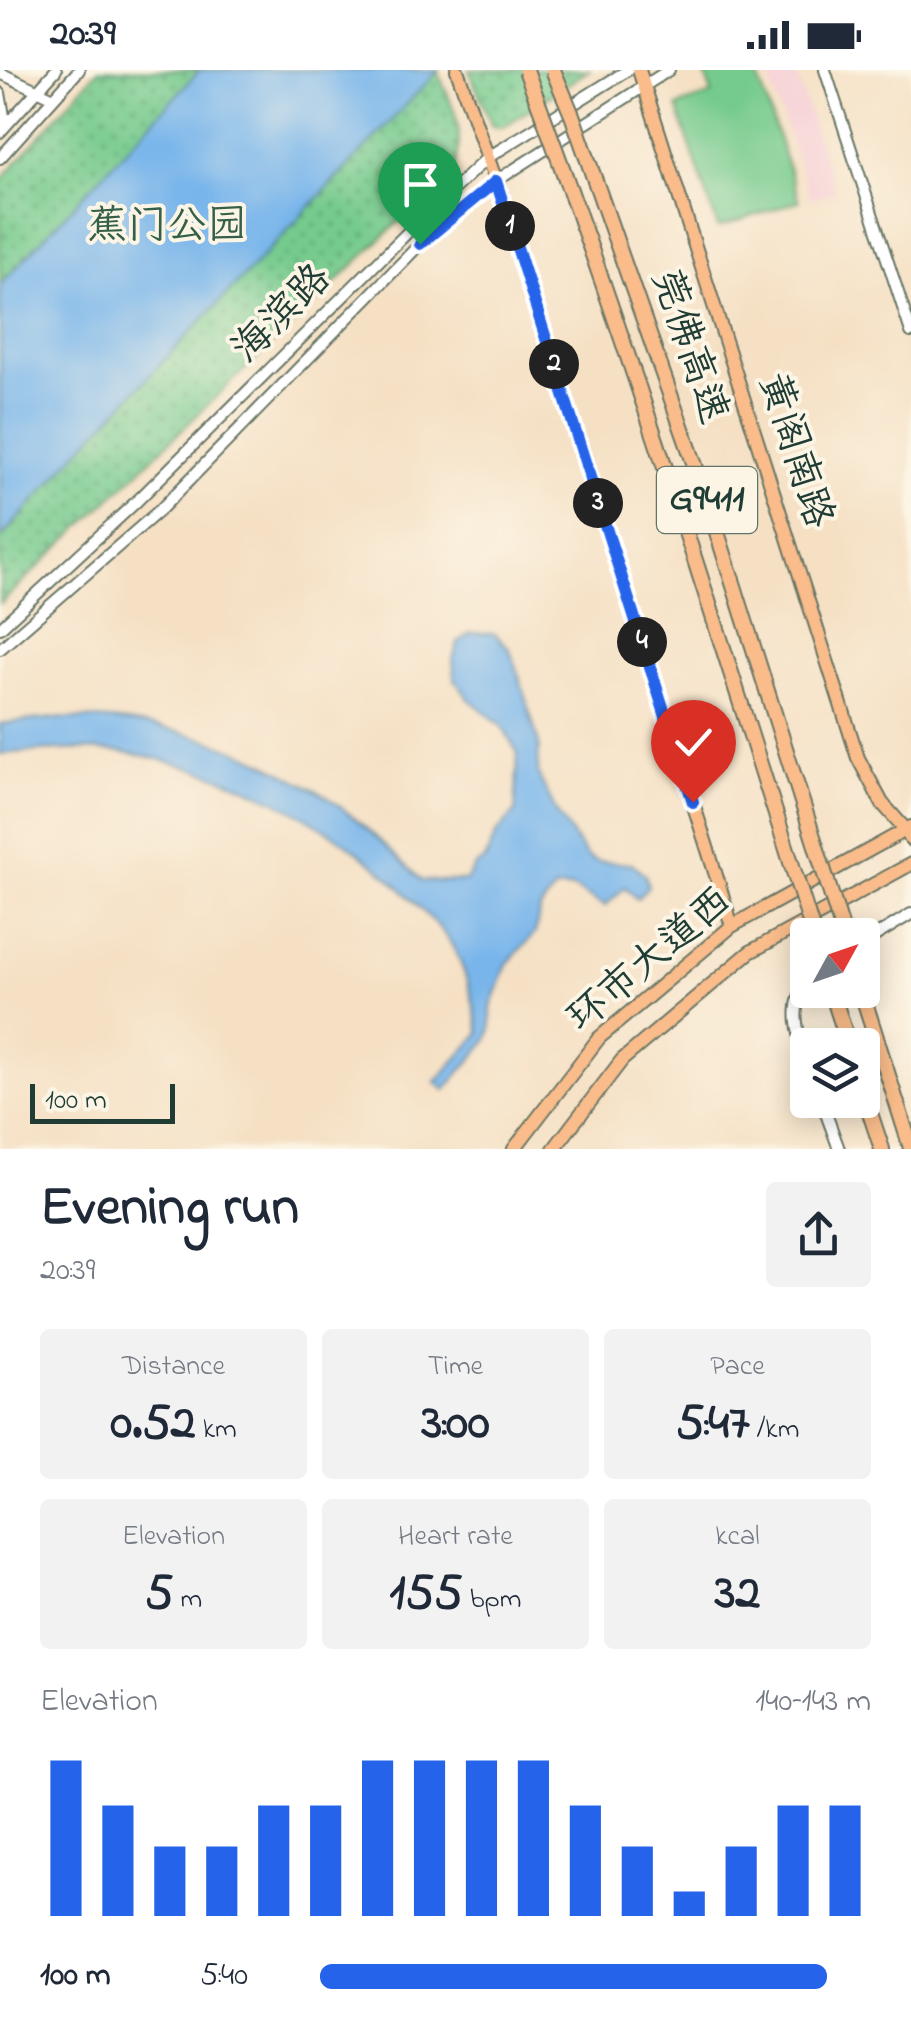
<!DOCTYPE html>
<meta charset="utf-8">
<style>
body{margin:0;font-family:"Indie Flower","LXGW WenKai TC",sans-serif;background:#f2f2f3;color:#1f2937;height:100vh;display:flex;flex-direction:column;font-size:38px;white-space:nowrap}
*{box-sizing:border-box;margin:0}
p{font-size:32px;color:#747a83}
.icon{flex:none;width:55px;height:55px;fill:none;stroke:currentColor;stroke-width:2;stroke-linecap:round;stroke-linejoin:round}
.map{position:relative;height:1079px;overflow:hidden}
.drawer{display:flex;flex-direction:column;background:#fff;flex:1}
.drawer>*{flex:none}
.needle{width:65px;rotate:50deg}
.tools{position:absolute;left:790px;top:848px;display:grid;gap:20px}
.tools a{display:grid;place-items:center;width:90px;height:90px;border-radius:10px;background:#fff;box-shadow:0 5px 25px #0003;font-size:50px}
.scale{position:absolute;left:30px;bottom:25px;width:145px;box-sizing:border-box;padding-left:10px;border:5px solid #1f3d34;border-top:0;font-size:28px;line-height:35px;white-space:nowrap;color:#1f3d34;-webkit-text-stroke:8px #fcf5e5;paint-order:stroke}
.pin{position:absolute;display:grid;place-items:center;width:85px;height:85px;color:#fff;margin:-102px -42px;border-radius:50% 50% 50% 0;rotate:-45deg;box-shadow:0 0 10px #0007}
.pin .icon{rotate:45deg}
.km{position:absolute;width:50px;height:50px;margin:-25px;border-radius:50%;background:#222;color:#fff;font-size:28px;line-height:50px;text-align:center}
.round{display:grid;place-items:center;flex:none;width:105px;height:105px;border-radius:10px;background:#f2f2f3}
.head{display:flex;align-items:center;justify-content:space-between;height:170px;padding:0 40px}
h1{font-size:55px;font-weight:700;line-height:75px}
.metrics{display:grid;grid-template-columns:repeat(3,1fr);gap:15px;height:170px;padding:10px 40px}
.metrics div{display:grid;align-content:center;border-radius:10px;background:#f2f2f3;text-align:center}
.metrics b{font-size:50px;font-weight:700}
.metrics small{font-size:28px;font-weight:400}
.metrics p{font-size:28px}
.chart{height:280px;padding:20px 40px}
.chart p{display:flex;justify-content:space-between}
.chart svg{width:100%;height:180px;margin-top:10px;stroke:#2563eb;stroke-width:6}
ul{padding:0 40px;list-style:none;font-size:32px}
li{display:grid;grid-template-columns:160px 120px 1fr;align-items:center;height:75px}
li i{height:25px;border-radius:12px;background:#2563eb}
.status{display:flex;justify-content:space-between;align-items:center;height:70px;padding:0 50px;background:#fff;direction:ltr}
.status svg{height:28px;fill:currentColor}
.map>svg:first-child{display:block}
.built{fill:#f6cfd6}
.grass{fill:#75ca8d;stroke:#4a8460;stroke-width:2.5}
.park{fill:url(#park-dots);stroke:#4a8460;stroke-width:2.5}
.water{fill:#78b5eb;stroke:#4c7990;stroke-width:2.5}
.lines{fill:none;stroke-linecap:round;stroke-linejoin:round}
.minor-casing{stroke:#6a7666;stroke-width:14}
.major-casing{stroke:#6a7666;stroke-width:16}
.highway-casing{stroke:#6a7666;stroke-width:18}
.minor{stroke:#fff;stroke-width:10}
.major{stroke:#f9bc8a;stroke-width:12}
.highway{stroke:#f9bc8a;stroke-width:14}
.highway-bridge-casing{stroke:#6a7666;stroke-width:18;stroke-linecap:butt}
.highway-bridge{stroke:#f9bc8a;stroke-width:14}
.route-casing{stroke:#fff;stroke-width:20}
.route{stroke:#2563eb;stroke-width:12}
.labels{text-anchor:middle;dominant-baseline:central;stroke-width:8;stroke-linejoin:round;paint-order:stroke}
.shield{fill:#fcf5e5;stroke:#617469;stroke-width:2.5}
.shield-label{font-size:38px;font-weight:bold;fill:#1f3d34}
.park-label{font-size:40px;fill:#34604a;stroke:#fcf5e5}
.street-label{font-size:40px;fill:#1f3d34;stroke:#fcf5e5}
</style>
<div class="status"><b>20:39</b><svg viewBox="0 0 49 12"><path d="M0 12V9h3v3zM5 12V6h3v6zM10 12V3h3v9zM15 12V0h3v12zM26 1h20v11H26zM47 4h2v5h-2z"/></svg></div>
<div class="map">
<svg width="911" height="1079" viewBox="0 0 911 1079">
<defs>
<pattern id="park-dots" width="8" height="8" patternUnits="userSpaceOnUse" patternTransform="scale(2.5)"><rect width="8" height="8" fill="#75ca8d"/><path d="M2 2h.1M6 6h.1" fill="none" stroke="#5fa574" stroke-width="1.8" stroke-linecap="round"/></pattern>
</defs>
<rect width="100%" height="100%" fill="#fcf5e5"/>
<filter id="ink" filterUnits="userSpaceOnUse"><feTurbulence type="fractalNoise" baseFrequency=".01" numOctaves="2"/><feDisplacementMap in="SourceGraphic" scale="20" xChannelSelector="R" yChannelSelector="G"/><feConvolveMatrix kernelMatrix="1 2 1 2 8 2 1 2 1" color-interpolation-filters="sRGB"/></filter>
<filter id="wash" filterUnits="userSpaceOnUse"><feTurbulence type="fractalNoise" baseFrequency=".0048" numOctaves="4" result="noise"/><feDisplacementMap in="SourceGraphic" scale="40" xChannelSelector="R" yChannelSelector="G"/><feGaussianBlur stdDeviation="2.25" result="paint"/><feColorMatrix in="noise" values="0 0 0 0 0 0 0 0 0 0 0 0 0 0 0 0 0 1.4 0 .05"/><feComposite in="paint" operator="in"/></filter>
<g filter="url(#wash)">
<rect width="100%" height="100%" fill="#f5e0c4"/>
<path class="built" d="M766,0h29l40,122 -24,7z"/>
<path class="grass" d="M756,0l43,131 -81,27 -41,-121 35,-13 -8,-23z"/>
<path class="park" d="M98,0h339c16,39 29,55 18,98l-455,436v-423z
M469,0h120l-86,57 -11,-1z"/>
<path class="water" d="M200,0h239l-349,369 -90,100v-254z
M470,563l25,1 14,14 7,18 23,78 -1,30 18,38 31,45 9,4 37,3 12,11 3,11 -11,13 -12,-12 -20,19 -32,-18 -18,1 -15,20 -5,24 -28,31 -16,43v22l-5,13 -41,48 -9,-8 44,-49c-6,-29 -15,-70 -32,-94 -8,-13 -21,-23 -31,-34 -76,-80 -178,-132 -287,-152 -39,-7 -90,-2 -130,1v-30c103,-17 207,4 297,56 11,6 23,12 33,19 33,24 63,54 92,82h44l9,-15 10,-6 11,-26 19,-22 3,-59 -17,-28 -32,-26 -14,-19 -2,-20 5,-17z"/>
</g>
<g filter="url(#ink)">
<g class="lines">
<defs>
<path id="minor" d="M825,0l86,262
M0,3l54,25
M0,23l4,23 -2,14
M0,62l56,-62
M0,88l79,-88
M0,558l137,-127 272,-270 78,-73 141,-88
M0,579l161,-140 259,-265 76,-63 173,-111
M862,874l49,-30
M808,912c-20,22 -10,55 0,80
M821,1030l18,49"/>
<path id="major" d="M457,0l39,111 236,745
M639,0l219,688 24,45 24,27 5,10
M514,1079l85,-111 133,-112 179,-99
M554,1079l68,-89 128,-108 161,-88"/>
<path id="highway" d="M831,920l18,55
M861,920l50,158
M862,1019l20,60"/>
</defs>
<use href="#minor" class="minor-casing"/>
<use href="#major" class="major-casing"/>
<use href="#highway" class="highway-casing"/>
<use href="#minor" class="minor"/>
<use href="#major" class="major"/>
<use href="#highway" class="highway"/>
<defs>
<path id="highway-bridge" d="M526,0c107,284 196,575 288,865
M553,0l19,45 133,379 139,441"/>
</defs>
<use href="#highway-bridge" class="highway-bridge-casing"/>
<use href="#highway-bridge" class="highway-bridge"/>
</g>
</g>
<g class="lines" filter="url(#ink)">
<defs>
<path id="route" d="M420,174l76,-63 197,621"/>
</defs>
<use href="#route" class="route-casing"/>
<use href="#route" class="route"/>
</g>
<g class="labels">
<rect class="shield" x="657" y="397" width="100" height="66" rx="8"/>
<g class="shield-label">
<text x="707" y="430">G9411</text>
</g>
<g class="park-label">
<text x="167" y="157">蕉门公园</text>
</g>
<g class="street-label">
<text transform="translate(283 245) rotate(-45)">海滨路</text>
<text transform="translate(688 277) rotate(71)">莞佛高速</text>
<text transform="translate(794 381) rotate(72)">黄阁南路</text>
<text transform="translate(651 891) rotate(-40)">环市大道西</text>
</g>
</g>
</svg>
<div class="tools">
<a><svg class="needle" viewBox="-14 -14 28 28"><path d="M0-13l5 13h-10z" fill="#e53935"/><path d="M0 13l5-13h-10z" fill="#747a83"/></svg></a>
<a><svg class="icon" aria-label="layers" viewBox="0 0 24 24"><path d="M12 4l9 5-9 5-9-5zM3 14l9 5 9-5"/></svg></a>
</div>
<div class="scale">100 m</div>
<div class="pin" style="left:420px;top:174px;background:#1e9e55"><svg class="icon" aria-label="arrive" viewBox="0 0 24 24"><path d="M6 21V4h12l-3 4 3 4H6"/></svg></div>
<div class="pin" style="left:693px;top:732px;background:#d93025"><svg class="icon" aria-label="check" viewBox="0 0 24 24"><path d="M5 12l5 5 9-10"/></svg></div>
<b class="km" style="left:510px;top:156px">1</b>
<b class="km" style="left:554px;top:294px">2</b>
<b class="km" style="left:598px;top:433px">3</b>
<b class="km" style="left:642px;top:572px">4</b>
</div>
<section class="drawer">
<div class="head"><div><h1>Evening run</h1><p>20:39</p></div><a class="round"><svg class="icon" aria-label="share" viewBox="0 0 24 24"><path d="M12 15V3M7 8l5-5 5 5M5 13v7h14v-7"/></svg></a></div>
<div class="metrics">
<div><p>Distance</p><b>0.52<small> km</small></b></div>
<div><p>Time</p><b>3:00</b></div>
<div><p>Pace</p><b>5:47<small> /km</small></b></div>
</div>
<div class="metrics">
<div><p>Elevation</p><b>5<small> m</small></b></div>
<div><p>Heart rate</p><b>155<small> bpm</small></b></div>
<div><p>kcal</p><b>32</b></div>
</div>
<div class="chart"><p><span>Elevation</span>140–143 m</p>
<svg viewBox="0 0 160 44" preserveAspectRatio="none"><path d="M5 44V6M15 44V17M25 44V27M35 44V27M45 44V17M55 44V17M65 44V6M75 44V6M85 44V6M95 44V6M105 44V17M115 44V27M125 44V38M135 44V27M145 44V17M155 44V17"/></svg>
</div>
<ul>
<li><b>100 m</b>5:40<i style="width:92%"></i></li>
</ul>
</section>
